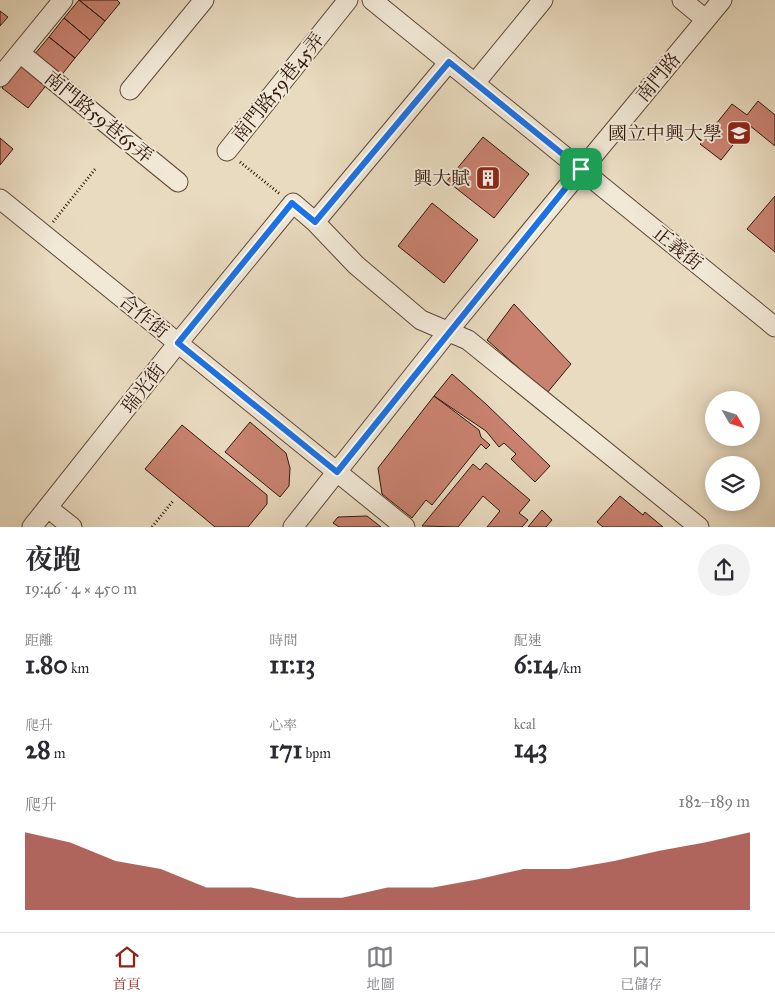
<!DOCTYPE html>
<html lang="zh-TW">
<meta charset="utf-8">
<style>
body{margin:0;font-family:"IM FELL Great Primer","Noto Serif TC",serif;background:#f2f2f3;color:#2b2b33;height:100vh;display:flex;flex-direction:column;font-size:19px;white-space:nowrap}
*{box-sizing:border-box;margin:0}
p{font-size:16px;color:#7c7c81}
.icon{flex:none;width:28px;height:28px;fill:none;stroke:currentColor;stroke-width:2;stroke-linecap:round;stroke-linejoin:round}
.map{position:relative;height:527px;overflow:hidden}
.drawer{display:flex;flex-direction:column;background:#fff;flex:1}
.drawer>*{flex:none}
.needle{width:32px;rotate:129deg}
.tools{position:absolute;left:705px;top:391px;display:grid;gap:10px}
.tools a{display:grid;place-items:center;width:55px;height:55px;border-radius:50%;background:#fff;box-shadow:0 2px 12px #0003;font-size:25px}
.pin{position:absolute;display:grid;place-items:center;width:42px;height:42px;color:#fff;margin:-21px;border-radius:10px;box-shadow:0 2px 8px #0006}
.round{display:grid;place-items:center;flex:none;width:52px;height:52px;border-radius:26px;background:#f2f2f3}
.head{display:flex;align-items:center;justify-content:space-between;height:85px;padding:0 25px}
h1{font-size:28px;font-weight:700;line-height:38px}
.metrics{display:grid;grid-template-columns:repeat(3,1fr);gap:8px;height:85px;padding:5px 25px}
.metrics div{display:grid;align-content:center}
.metrics b{font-size:25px;font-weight:700}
.metrics small{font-size:14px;font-weight:400}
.metrics p{font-size:14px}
.chart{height:140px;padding:10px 25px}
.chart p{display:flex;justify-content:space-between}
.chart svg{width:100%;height:90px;margin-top:5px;fill:#8f2418;opacity:.7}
.tab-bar{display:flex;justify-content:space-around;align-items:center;height:70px;border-top:1px solid #e1e1e2;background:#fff;font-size:14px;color:#7c7c81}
.tab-bar a{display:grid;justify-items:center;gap:2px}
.tab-bar .current{color:#8f2418}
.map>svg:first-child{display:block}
.building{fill:#c98270;stroke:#31170d}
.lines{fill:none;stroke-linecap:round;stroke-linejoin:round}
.minor-casing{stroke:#5f483a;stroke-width:21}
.path{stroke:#31170d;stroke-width:3;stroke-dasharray:1 2.5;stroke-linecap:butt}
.minor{stroke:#f1e8d6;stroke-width:19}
.route-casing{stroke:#fff;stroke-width:10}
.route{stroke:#1a73e8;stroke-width:6}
.labels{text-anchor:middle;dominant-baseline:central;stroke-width:4;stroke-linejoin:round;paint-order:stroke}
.street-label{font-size:19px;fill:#31170d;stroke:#f1e8d6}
.poi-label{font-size:19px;fill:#31170d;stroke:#f1e8d6;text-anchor:end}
</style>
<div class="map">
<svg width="775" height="527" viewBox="0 0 775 527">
<rect width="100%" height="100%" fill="#e9dbc0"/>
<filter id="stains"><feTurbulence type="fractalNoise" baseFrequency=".004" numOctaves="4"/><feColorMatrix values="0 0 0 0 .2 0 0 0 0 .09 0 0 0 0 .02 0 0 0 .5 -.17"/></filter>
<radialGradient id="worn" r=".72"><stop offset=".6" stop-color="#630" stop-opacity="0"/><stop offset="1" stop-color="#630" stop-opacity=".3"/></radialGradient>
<path class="building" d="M79,0l26,21 -15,19 -26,-22z
M79,0h38l3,3 -15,18z
M0,11l8,6 -8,9z
M64,18l26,22 -15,18 -26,-21z
M49,37l26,21 -15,19 -26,-22z
M23,62l25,21 -20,25 -26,-20z
M758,101l17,14v31l-26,-21 -28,35 -21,-16 32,-40 15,11z
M483,137l46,37 -35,44 -47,-37z
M0,138l13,11 -13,16z
M775,196v56l-28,-23z
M432,203l46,37 -34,43 -46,-37z
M514,304l57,60 -24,29 -60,-53z
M452,374l34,30 64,62 -15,16 -24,-23 5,-5 -12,-11 -5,4 -13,-16 -52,-35z
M434,396l45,34 2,7 9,8 -4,4 -5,-5 -49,61 -6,-5 -14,18 -30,-24 -4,-26z
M250,422l36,31 4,15 -1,18 -9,11 -55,-45z
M182,425l85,70v9l-19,23h-33l-70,-58z
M486,463l44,37 -11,13 9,7 -6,7h-35l13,-16 -17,-15 -25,31 -36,-1 51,-62 7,6z
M620,496l23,19 2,-3 18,15h-60l-6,-5z
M542,510l10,10 -6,7h-18z
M367,516l14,11h-42l-6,-4 5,-6z"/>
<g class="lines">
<defs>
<path id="minor" d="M372,0l403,327
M682,0l23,19
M20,53l158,129
M0,77l63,-77
M475,83l68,-83
M130,90l74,-90
M227,151l121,-151
M0,199l405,328
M315,222l134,-160
M48,508l24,19
M32,527l146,-184 115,-140 22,19 41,43 65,55 47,20 231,187
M293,527l165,-208 264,-319"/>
</defs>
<use href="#minor" class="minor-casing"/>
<path class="path" d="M240,162l40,32
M53,222l43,-54
M152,527l21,-26"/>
<use href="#minor" class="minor"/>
</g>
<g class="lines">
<defs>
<path id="route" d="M449,62l132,107 -244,303 -159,-129 114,-140 23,19z"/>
</defs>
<use href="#route" class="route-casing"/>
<use href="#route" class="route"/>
</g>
<defs>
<symbol id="university-square" viewBox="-11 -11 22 22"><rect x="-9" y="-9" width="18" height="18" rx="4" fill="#8f2418" stroke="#f1e8d6"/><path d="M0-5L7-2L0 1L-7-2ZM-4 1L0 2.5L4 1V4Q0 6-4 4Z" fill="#fff"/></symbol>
<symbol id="building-square" viewBox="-11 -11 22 22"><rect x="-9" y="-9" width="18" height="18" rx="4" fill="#8f2418" stroke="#f1e8d6"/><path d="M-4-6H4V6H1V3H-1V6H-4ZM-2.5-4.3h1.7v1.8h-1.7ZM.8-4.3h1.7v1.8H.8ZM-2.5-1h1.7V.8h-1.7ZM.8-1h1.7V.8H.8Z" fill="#fff"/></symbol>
</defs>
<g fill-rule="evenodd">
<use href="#university-square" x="725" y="119" width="28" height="28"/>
<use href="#building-square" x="474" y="164" width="28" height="28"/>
</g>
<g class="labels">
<g class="street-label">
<text transform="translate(658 77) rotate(-50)">南門路</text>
<text transform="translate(278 87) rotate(-51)">南門路59巷45弄</text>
<text transform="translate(99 117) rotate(39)">南門路59巷65弄</text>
<text transform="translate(678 248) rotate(39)">正義街</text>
<text transform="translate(144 316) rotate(39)">合作街</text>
<text transform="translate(143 388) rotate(-52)">瑞光街</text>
</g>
<g class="poi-label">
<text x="722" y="133">國立中興大學</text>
<text x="470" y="178">興大賦</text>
</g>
</g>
<rect width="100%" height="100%" filter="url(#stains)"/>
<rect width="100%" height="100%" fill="url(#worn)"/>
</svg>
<div class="tools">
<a><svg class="needle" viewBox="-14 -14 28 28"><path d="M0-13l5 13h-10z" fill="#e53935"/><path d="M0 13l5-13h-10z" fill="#7c7c81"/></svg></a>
<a><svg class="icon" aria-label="layers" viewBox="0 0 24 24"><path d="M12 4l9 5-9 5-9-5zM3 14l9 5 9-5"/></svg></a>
</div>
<div class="pin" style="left:581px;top:169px;background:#1e9e55"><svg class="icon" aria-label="arrive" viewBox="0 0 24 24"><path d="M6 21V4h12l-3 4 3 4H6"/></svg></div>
</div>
<section class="drawer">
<div class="head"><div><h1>夜跑</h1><p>19:46 · 4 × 450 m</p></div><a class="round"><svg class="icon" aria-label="share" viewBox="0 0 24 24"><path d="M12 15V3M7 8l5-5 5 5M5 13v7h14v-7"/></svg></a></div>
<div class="metrics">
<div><p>距離</p><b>1.80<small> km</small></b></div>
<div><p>時間</p><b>11:13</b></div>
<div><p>配速</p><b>6:14<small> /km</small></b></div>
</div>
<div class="metrics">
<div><p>爬升</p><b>28<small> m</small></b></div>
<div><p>心率</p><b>171<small> bpm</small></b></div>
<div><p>kcal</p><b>143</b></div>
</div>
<div class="chart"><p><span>爬升</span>182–189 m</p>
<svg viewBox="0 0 160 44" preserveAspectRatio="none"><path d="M0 44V6L10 11L20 20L30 24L40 33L50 33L60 38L70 38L80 33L90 33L100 29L110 24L120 24L130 20L140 15L150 11L160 6V44z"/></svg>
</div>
</section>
<nav class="tab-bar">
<a class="current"><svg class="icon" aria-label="home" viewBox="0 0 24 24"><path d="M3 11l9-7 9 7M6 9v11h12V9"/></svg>首頁</a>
<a><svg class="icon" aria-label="map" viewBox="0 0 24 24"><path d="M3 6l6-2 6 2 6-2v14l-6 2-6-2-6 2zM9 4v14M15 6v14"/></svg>地圖</a>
<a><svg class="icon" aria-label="saved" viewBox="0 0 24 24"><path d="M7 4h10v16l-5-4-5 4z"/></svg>已儲存</a>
</nav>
